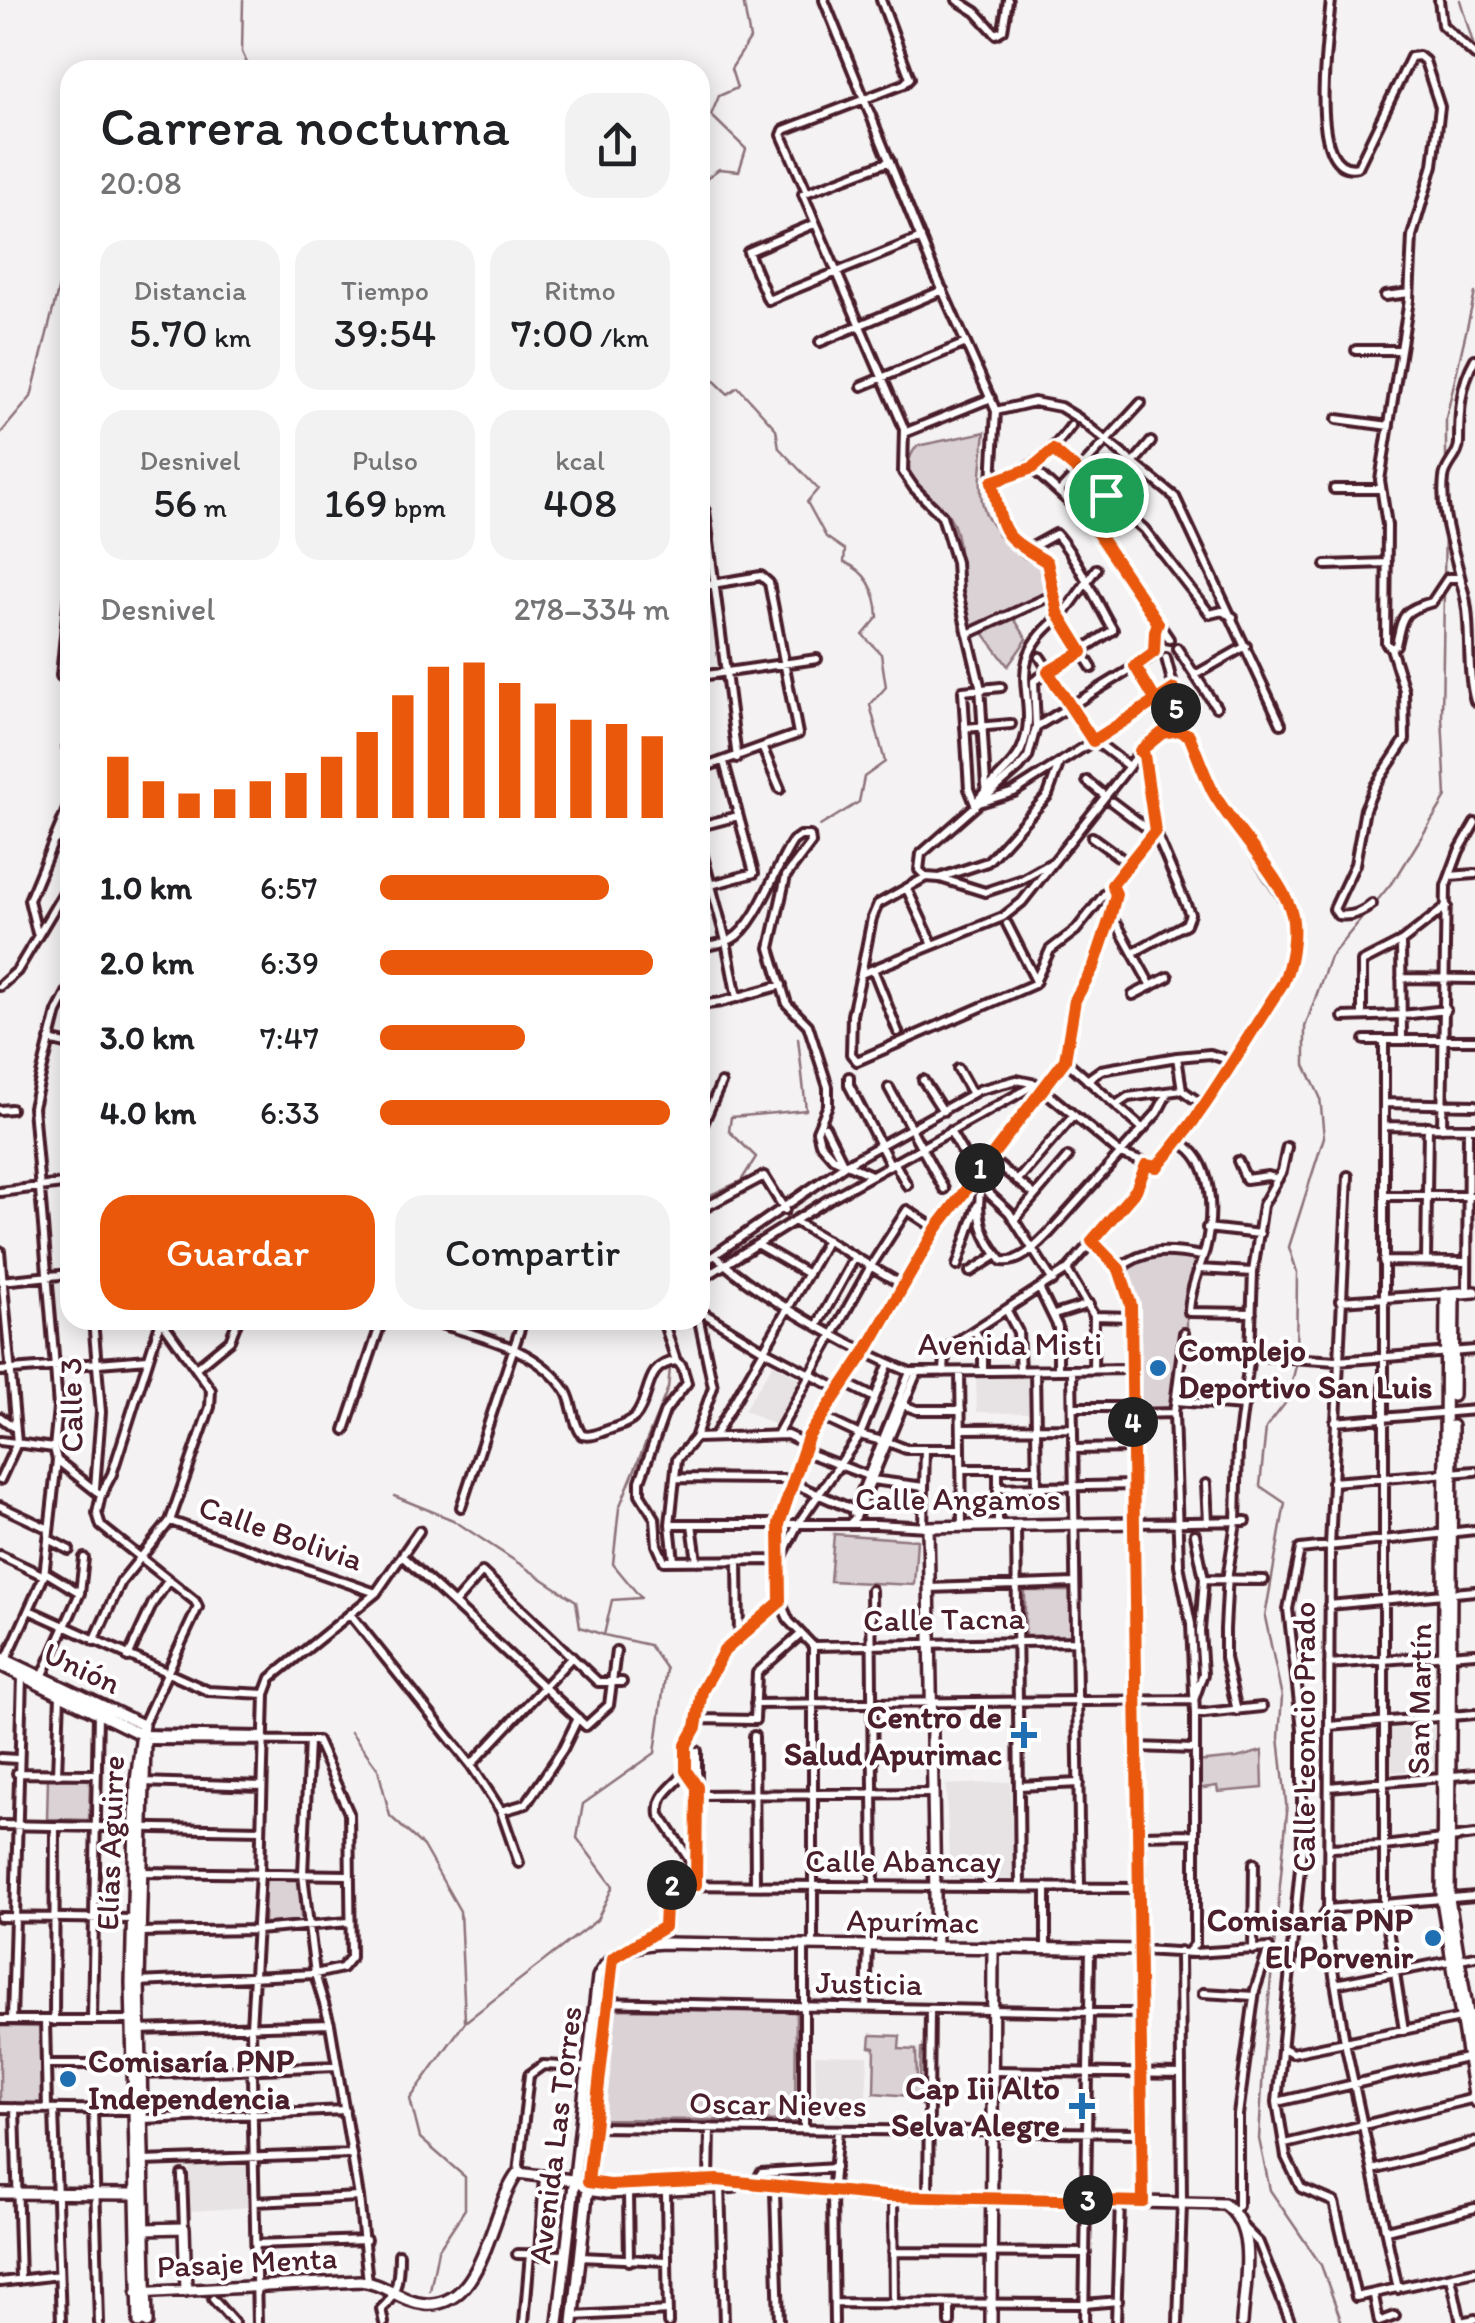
<!DOCTYPE html>
<html lang="es">
<meta charset="utf-8">
<style>
body{margin:0;font-family:Itim,sans-serif;background:#f2f2f2;color:#202124;height:100vh;display:flex;flex-direction:column;font-size:38px;white-space:nowrap}
*{box-sizing:border-box;margin:0}
p{font-size:32px;color:#757577}
.icon{flex:none;width:55px;height:55px;fill:none;stroke:currentColor;stroke-width:2;stroke-linecap:round;stroke-linejoin:round}
.map{position:relative;flex:1;overflow:hidden}
.drawer{position:absolute;left:60px;top:60px;width:650px;height:1270px;display:flex;flex-direction:column;background:#fff;border-radius:30px;box-shadow:0 5px 25px #0003}
.drawer>*{flex:none}
.pin{position:absolute;display:grid;place-items:center;width:85px;height:85px;color:#fff;margin:-42px;border:5px solid #fff;border-radius:50%;box-shadow:0 2px 10px #0007}
.km{position:absolute;width:50px;height:50px;margin:-25px;border-radius:50%;background:#222;color:#fff;font-size:28px;line-height:50px;text-align:center}
.round{display:grid;place-items:center;flex:none;width:105px;height:105px;border-radius:30px;background:#f2f2f2}
.headline{display:flex;align-items:center;justify-content:space-between;height:170px;padding:0 40px}
h1{font-size:55px;font-weight:600;line-height:75px}
.metrics{display:grid;grid-template-columns:repeat(3,1fr);gap:15px;height:170px;padding:10px 40px}
.metrics div{display:grid;align-content:center;border-radius:25px;background:#f2f2f2;text-align:center}
.metrics b{font-size:42px;font-weight:600}
.metrics small{font-size:28px;font-weight:400}
.metrics p{font-size:28px}
.chart{height:280px;padding:20px 40px}
.chart p{display:flex;justify-content:space-between}
.chart svg{width:100%;height:180px;margin-top:10px;stroke:#ea580c;stroke-width:6}
.primary-button{display:flex;gap:20px;margin-top:auto;padding:20px 40px}
.primary-button a{flex:1;height:115px;border-radius:30px;background:#ea580c;color:#fff;font-size:40px;font-weight:600;line-height:115px;text-align:center}
.primary-button a+a{background:#f2f2f2;color:#202124}
ul{padding:0 40px;list-style:none;font-size:32px}
li{display:grid;grid-template-columns:160px 120px 1fr;align-items:center;height:75px}
li i{height:25px;border-radius:12px;background:#ea580c}
.map>svg:first-child{display:block}
.built{fill:#e7e2e3}
.green{fill:#dbd2d5;stroke:#927880;stroke-width:2.5}
.lines{fill:none;stroke-linecap:round;stroke-linejoin:round}
.stream{stroke:#8d727a;stroke-width:2.5}
.street-casing{stroke:#4a1f2b;stroke-width:14}
.secondary-casing{stroke:#4a1f2b;stroke-width:16}
.street{stroke:#fff;stroke-width:6}
.secondary{stroke:#fff;stroke-width:9}
.route-casing{stroke:#fff;stroke-width:20}
.route{stroke:#ea580c;stroke-width:12}
.poi-dot{fill:#1f6fb2;stroke:#fff;stroke-width:4}
.labels{text-anchor:middle;dominant-baseline:central;stroke-width:8;stroke-linejoin:round;paint-order:stroke}
.street-label{font-size:32px;fill:#4a1f2b;stroke:#fff}
.poi-label{font-size:32px;font-weight:bold;fill:#4a1f2b;stroke:#fff;text-anchor:end}
</style>
<div class="map">
<svg width="1475" height="2323" viewBox="0 0 1475 2323">
<rect width="100%" height="100%" fill="#f4f2f2"/>
<filter id="ink" filterUnits="userSpaceOnUse"><feTurbulence type="fractalNoise" baseFrequency=".01" numOctaves="2"/><feDisplacementMap in="SourceGraphic" scale="20" xChannelSelector="R" yChannelSelector="G"/><feConvolveMatrix kernelMatrix="1 2 1 2 8 2 1 2 1" color-interpolation-filters="sRGB"/></filter>
<g filter="url(#ink)">
<path class="built" d="M773,1364l31,17 -29,44 -31,-15z
M976,1375h56v38l-55,-1z
M1434,1727l3,42 -45,3 -3,-43z
M1010,1782l3,97 -63,-1 -4,-93z
M815,2055l53,1 -3,61 -48,-2z
M249,2162l1,45 -60,4 -1,-47z"/>
<path class="green" d="M985,432c-9,82 -10,88 59,137l4,22 -76,37c-3,-12 -8,-25 -10,-38 -3,-23 0,-56 -14,-76 -15,-20 -57,-37 -31,-68z
M1013,617l14,22 -19,27 -27,-36z
M1169,1254l28,4 -10,41v31h-6l-10,75 -5,5h-21l-4,-4 -4,-107 -10,-30 19,-12z
M834,1534l83,6 -3,45 -84,-4z
M1025,1591h46l1,46 -47,1z
M1262,1751l1,37 -45,4 -1,-6 -20,3 -1,-27 41,-4z
M48,1777l42,1 -1,42 -42,-1z
M265,1879h35l1,44h-37z
M613,2009l183,3 -1,109 -194,-2z
M0,2026l41,1 1,77 -42,-1z
M871,2035l29,1 -1,13 17,1 1,28h3l1,-29h3l-1,58 -13,-11 -36,-3 1,-45 -5,-1z"/>
<g class="lines">
<path class="stream" d="M243,0l-1,52 8,18
M1460,0l15,50
M700,214l6,-6 -5,-26 18,-13 20,2 7,-22 -35,-34 8,-19 18,-8 -6,-19 19,-30 -7,-39
M700,367l28,27 10,-7 38,42 3,19 39,41 -11,13 19,35 19,13 -1,12c24,10 33,30 34,55l-15,18 18,19 5,33 -16,18 15,57 -21,15 -5,25 -39,24
M0,434l31,-37 28,-111 11,-2
M1446,464v-46l29,-125
M1444,579l1,-52
M1376,902l22,-27 48,-78 -4,-81 2,-124
M700,1200l41,-19 15,-24 -27,-26 2,-14 75,-7 -8,-72
M394,1496l59,24 123,81 4,26 24,8
M351,1732l27,37 12,47 33,30 37,65 5,109
M430,2291l8,-41 27,-41v-32l-45,-39 -10,-39 55,-77 132,-102 16,-34 -36,-48 6,-34 72,-51 11,-84 -17,-24 -45,-10 8,-35 29,-2 -28,-34 6,-56 49,-120 3,-30 -15,-38
M1342,2323l-21,-58 -51,-75 -11,-51 5,-88 23,-239 -8,-75 3,-40 -17,-80 20,-114 -25,-17 6,-58 21,-27 9,-35 1,-94 -8,-25 35,-110 -4,-40 -15,-32v-38l25,-70 37,-45"/>
<defs>
<path id="street" d="M824,0l109,269 63,142 -4,71 11,50 24,21 20,9 8,29 -2,7 5,5 -2,17c-58,48 -12,79 -35,130 -8,18 -34,35 -46,54
M957,0l19,12 20,22 7,-4 5,-30
M1331,0c-2,28 -27,179 27,167l53,-110 8,-1 6,5 15,46 -7,58 -21,71 -3,64 -29,180 7,45 -1,118 5,5 13,42 1,50 -30,46 -10,23 -10,55 -21,45 4,6c14,2 24,-2 34,-11
M1439,0l3,25 33,30
M890,161l-87,33 101,234 -1,44 11,16 28,28 14,46 2,31 22,92 6,101
M807,192l-25,-57 2,-5 120,-46 6,-6 -29,-78
M814,224l-66,28 20,48 153,-62
M1385,296l24,-3
M820,342l123,-52
M1356,350h45
M862,386l104,-43
M996,411l38,-9 26,5 18,11 97,79 106,227
M1337,419l52,7
M904,433l87,-35
M1053,450l91,79 66,85 12,-3 11,6
M1032,468l56,51 81,120
M1120,479l31,-37
M992,482c42,-15 52,-20 79,-56
M1334,489h46
M1059,492l82,-89
M700,510l5,1 32,247
M1086,516l19,-21
M1025,551l31,-17c24,28 38,64 57,96l-79,51 2,46
M1326,565l61,-2
M1461,580c-8,-34 -21,-67 -17,-102 1,-13 15,-22 15,-35 0,-30 1,-58 16,-84
M70,584l-9,92 9,1
M700,586l61,-10 8,7 29,151 -98,35
M1058,614l34,54
M1061,618l35,-49
M970,633l74,-34 9,-1
M1177,648l39,59
M1391,648l5,-3c7,-30 5,-34 36,-43l16,-24h11c16,36 5,84 16,123
M1040,657l53,84
M1166,658l8,31 4,41
M1135,666l21,35
M1195,675l51,-29
M700,676l117,-17
M965,728l46,-4
M1102,746l26,20
M67,747l3,-2
M763,749l17,40
M1087,781l18,15
M1112,802l41,31
M975,804l-6,-15 -6,-98 38,-4
M976,804l38,-12 160,-103
M700,826l38,-10
M1092,837l37,27
M54,841l16,-12
M700,845l26,96 11,57
M1450,876l25,-2
M926,877l-7,-7 2,-16 98,-86 9,-11 8,-30 115,-70 8,-34
M942,877l45,-15 7,-7 54,-60 11,-31
M700,888l54,-15 -30,-111
M907,889l26,56
M1111,918l7,8 33,60
M1007,924l29,57
M37,933l-8,-33 41,-98
M1401,942l1,98
M700,947c10,-2 23,-3 32,-8 25,-14 44,-73 61,-98l7,-5h10l1,7 -25,33 -16,72 17,56 21,21 20,62v18l-11,26 3,12 13,15 38,17
M1134,952l52,-28 4,-10 -35,-83 -11,-76 -4,-4
M873,969l25,63
M861,974l11,-56 6,-14 48,-27 14,1 45,14 36,-12 32,-18
M1401,978l74,1
M0,986l17,-15 53,-89
M1133,995l35,-18
M700,1005l21,-3 61,-17
M1362,1016v-54l39,-20 46,-36
M1343,1017l59,-2 44,-5
M49,1040l21,5
M1365,1040h110
M1384,1040v864l20,126
M1177,1057l5,33 22,16
M1065,1060l78,69
M958,1069l14,25
M849,1077v8l41,79
M923,1080l20,31
M1087,1080l14,-10 76,-13 33,-3 24,8
M889,1088l55,101
M1384,1103l91,2
M1116,1105l12,-8 54,-7
M0,1110l11,-1
M1384,1126l91,2
M825,1127l18,36
M1442,1128l4,-242 13,-35 16,-28
M700,1131l21,-48
M950,1131l25,43
M1179,1142c36,17 35,74 26,108 -6,20 -15,40 -16,62l63,1
M988,1157l47,38
M1238,1161l8,18 22,-3 10,3
M894,1162l13,23
M1348,1176l-18,370 -2,363 -4,6 21,127 53,247
M972,1178l37,34 44,69
M1017,1181l57,-66
M981,1187c-6,29 2,51 21,74 18,3 35,-16 47,-28l108,-120 10,-19
M0,1192l70,-9
M1384,1196h91
M700,1210l64,-34 21,34
M1014,1220l54,-63
M794,1221l110,65
M1207,1228l53,6
M1092,1241l27,28 12,36 3,218 112,-2
M758,1245l50,29
M0,1251l17,192 -17,37
M715,1255c39,39 142,96 195,117l222,-3
M1383,1261l84,1
M1426,1261l2,-135
M700,1265l145,-100 134,-75 38,-10 19,4 85,70 36,13c49,-56 85,-122 126,-184 9,-21 14,-53 7,-75l-76,-115 -25,-58c-15,-9 -27,-2 -40,6l-127,161 -19,15 -142,57 -9,41 -1,39 6,7 177,-77 16,-34 26,-20 79,-99
M957,1266l20,-60
M1119,1269c27,-22 51,-19 83,-13
M1198,1269l55,3
M1067,1270l27,46 -1,54
M970,1272l27,-17
M700,1280l131,-82 205,-114
M1,1281l69,-7
M1040,1290l18,37v43
M1467,1293l1,-165
M1340,1301l106,-7
M700,1311l64,39 76,40
M1007,1311l11,21 2,39
M1054,1315l35,-11
M1094,1316l37,1
M93,1320l8,92 -6,76
M428,1320c48,16 109,26 138,71 8,13 6,31 16,44 9,2 14,-1 23,-4 10,-4 22,-6 30,-14 17,-20 8,-52 41,-56l6,5 5,17 -22,28 -25,70v13l15,24 2,27 7,16 116,-1
M663,1320l13,41
M818,1324l37,-67
M975,1331l8,14v26
M1184,1333l-10,80 5,152 12,59 4,90v230l-6,7
M1182,1351l155,10 138,-11
M197,1367l33,-27 8,-20
M1072,1370l8,518
M0,1371l148,-12
M1035,1371l2,116
M944,1372l1,-17 5,-9 117,-76 69,-79 10,-26
M960,1372l2,155
M845,1383l30,15
M1176,1401l68,5
M903,1405l14,5h44
M1073,1407h59
M1133,1414l41,-1
M0,1417l15,11
M822,1417l38,18 22,6
M1335,1422l140,-12
M961,1429l112,-1
M345,1430l37,-110
M777,1435l94,-169 36,-56 29,19
M714,1437l113,-197
M695,1438l92,-3 19,9
M0,1441l54,7
M888,1442l18,7h55
M1073,1449l60,-1
M803,1451l65,25
M58,1461l43,34 -4,18 4,13 94,75 3,6 -55,118
M962,1469h75
M675,1478l108,1 71,31
M872,1480l52,7
M1332,1482l143,-11
M1206,1484l2,38
M998,1488l136,-3
M101,1495l11,-21 49,-154
M0,1506l49,23
M461,1507l62,-187
M853,1513l57,-141
M170,1521l206,72
M850,1523l6,-6 61,-145
M670,1524h206l52,3
M692,1524l5,37
M998,1526v-57
M1016,1526l4,361
M923,1527l2,-78
M1475,1530l-175,19 -12,60 14,120v118l-25,255 9,55 15,31 33,14 22,95 119,-26
M48,1539l21,11
M0,1555l44,21
M402,1556l184,170 23,-21 7,-54
M781,1558l17,-34 62,-89 29,-72
M674,1561l-4,-37 7,-65 18,-21 18,-51 -14,-67
M738,1561l1,76
M45,1572l35,21
M1204,1579l60,1
M929,1588l146,-5
M871,1590l3,296
M454,1604l28,-32 116,110h24
M1329,1605l146,-14
M29,1610l179,81 57,3
M350,1614l121,151 30,46 18,52
M94,1641l27,-59 49,-61 40,-114 1,-17 -50,-70
M813,1646l-24,-25 -9,-20 -1,-77 29,-87 58,-86 70,-122 129,-169 10,-60 19,-35 16,-47 6,-24 -3,-9
M813,1646v298
M813,1646l263,-5
M128,1657l25,-54 15,-22
M6,1660l38,-84 13,-116 -3,-12 4,-40 -3,-41 -22,-260 24,-95 13,-25
M1329,1664l146,-11
M42,1677l38,-84 4,-35
M755,1704l439,-4 9,-26 -3,-43 4,-52 -9,-45
M1237,1711l-12,-53v-29l3,-56 8,-51 2,-77 12,-91 3,-82 10,-67 19,-34 5,-24
M1195,1714l67,-7
M698,1719l57,1 2,-47 43,-38
M1329,1726l146,-12
M140,1734l123,2
M754,1736l1,149
M309,1741l-6,133 6,52 6,48 15,50 29,173 9,85
M1138,1747l55,2
M0,1758l17,1
M471,1765l101,-108
M686,1771v-26l10,-18 6,-36 17,-33 61,-57
M17,1773l78,1
M57,1774l3,-79
M142,1782l120,4
M1019,1786l60,-3
M1329,1787l146,-13
M697,1795l236,-2
M501,1811l25,-7 37,-55 15,-31
M0,1825l261,5
M1139,1835l55,-1
M1329,1848l55,-2 91,-11
M697,1871l-37,-56c-3,-22 14,-27 26,-44l11,16
M139,1872l208,3
M697,1885v-134
M1046,1887v61
M1328,1909l147,-13
M0,1917l132,2
M138,1932l119,-2 92,-8
M637,1944l27,-17 2,-42 473,3
M1141,1950l53,3 75,-5 -14,42 -17,125v91l-4,5
M1253,1950l1,-87
M137,1982l178,-8 27,-6 9,-11 -2,-144 -32,-72 -174,-1
M1335,1984l140,-28
M1203,1993l51,3
M595,2002l545,11
M866,2007l2,-62
M0,2020h132
M12,2020l10,-344
M45,2020l2,89
M92,2020l6,-307
M54,2021l1,-195
M138,2030l192,-6
M1282,2047l10,6 183,-38
M46,2064h86
M992,2071l189,3
M141,2074l196,-8
M1277,2102l193,-45
M0,2108l133,2
M15,2108l5,172
M54,2109l7,214
M93,2110l6,213
M143,2119l202,-9
M594,2127l548,6
M804,2129v-183
M1285,2144l190,-46
M143,2161l209,-7
M1373,2170l102,-28
M518,2173l11,-98 14,-10 56,3
M182,2175l2,53
M709,2182l1,-54
M756,2183l5,-10 74,-5
M720,2184l4,139
M775,2191l4,132
M628,2193l1,68
M666,2193l2,130
M893,2195l1,109
M928,2196l2,-187
M255,2202l104,-5
M1243,2227l16,16 32,80
M1386,2230l89,-22
M256,2244l110,-4
M893,2252l193,1
M517,2254l49,1
M539,2255l5,-79
M580,2257l87,4
M1451,2277l10,46
M0,2282l59,-7
M1374,2296l5,26 16,-6
M213,2299l21,24
M834,2303l251,1 33,-3
M574,2316l94,-5
M1461,2322l14,-3
M257,2323l-6,-296 9,-154 5,-179 6,-16 105,-85 43,-62
M384,2323l-3,-14c17,-14 18,-33 18,-55
M524,2323l6,-69
M834,2323l-2,-128 6,-65
M950,2323v-19
M1084,2323l6,-374
M1116,2323l4,-122
M1178,2323l4,-120 -2,-252"/>
<path id="secondary" d="M1475,1292l-29,2 -4,606 33,201
M1453,1396l1,-102
M1452,1426l-3,473 26,157
M0,1657l143,68
M0,1665l140,69
M145,1742l-6,240 8,341
M936,1947l-8,-420 206,-4 9,679
M577,2181l11,9 18,3 127,-6
M0,2193l133,1
M883,2196l341,8c35,23 20,82 18,119
M145,2229l39,-1 2,63
M137,2293l223,-12c24,2 41,21 65,23 60,5 65,-96 93,-131l92,12 107,-5 168,16
M139,2323l-8,-340 5,-202 7,-56
M558,2323l40,-346c12,-27 40,-33 66,-34l477,7
M573,2323l40,-365
M991,2323l2,-375"/>
</defs>
<use href="#street" class="street-casing"/>
<use href="#secondary" class="secondary-casing"/>
<use href="#street" class="street"/>
<use href="#secondary" class="secondary"/>
</g>
</g>
<g class="lines" filter="url(#ink)">
<defs>
<path id="route" d="M1106,495l-20,21 72,107 -3,8 -1,21 -19,14 21,35 18,-12 4,41 -16,3 -22,18 4,4 11,76 -43,54 4,9 -6,24 -16,48 -19,34 -10,60 -129,169 -70,122 -58,86 -29,87 1,78 -56,49 -22,40 -6,36 -10,18v26l11,16 -1,98h-30l-2,42 -51,31 -25,224 22,3 107,-5 168,16 258,6 -12,-897 -12,-36 -27,-28 44,-51 10,-25 11,2c49,-56 85,-122 126,-184 8,-19 13,-48 9,-68 -7,-34 -61,-89 -79,-123 -9,-18 -16,-38 -24,-57l-11,-5 -4,-41 -81,52 -45,-69 34,-20 -24,-39 -11,-51c-47,-28 -43,-26 -55,-80l40,-14 21,-18 53,45"/>
</defs>
<use href="#route" class="route-casing"/>
<use href="#route" class="route"/>
</g>
<g class="poi-dot">
<circle cx="1158" cy="1368" r="10"/>
<path d="M1019 1720h10v10h10v10h-10v10h-10v-10h-10v-10h10z"/>
<circle cx="1433" cy="1938" r="10"/>
<circle cx="68" cy="2079" r="10"/>
<path d="M1077 2091h10v10h10v10h-10v10h-10v-10h-10v-10h10z"/>
</g>
<g class="labels">
<g class="street-label">
<text x="1010" y="1344">Avenida Misti</text>
<text transform="translate(71 1405) rotate(-91)">Calle 3</text>
<text x="958" y="1499">Calle Angamos</text>
<text transform="translate(281 1533) rotate(19)">Calle Bolivia</text>
<text transform="translate(944 1619) rotate(-1)">Calle Tacna</text>
<text transform="translate(82 1668) rotate(25)">Unión</text>
<text transform="translate(1419 1699) rotate(-89)">San Martín</text>
<text transform="translate(1304 1737) rotate(-90)">Calle Leoncio Prado</text>
<text transform="translate(110 1843) rotate(-88)">Elías Aguirre</text>
<text x="903" y="1861">Calle Abancay</text>
<text transform="translate(913 1921) rotate(1)">Apurímac</text>
<text transform="translate(869 1983) rotate(1)">Justicia</text>
<text transform="translate(778 2104) rotate(1)">Oscar Nieves</text>
<text transform="translate(555 2135) rotate(-83)">Avenida Las Torres</text>
<text transform="translate(247 2262) rotate(-3)">Pasaje Menta</text>
</g>
<g class="poi-label">
<text x="1178" y="1350" text-anchor="start">Complejo<tspan x="1178" dy="37">Deportivo San Luis</tspan></text>
<text x="1002" y="1717">Centro de<tspan x="1002" dy="37">Salud Apurimac</tspan></text>
<text x="1413" y="1920">Comisaría PNP<tspan x="1413" dy="37">El Porvenir</tspan></text>
<text x="88" y="2061" text-anchor="start">Comisaría PNP<tspan x="88" dy="37">Independencia</tspan></text>
<text x="1060" y="2088">Cap Iii Alto<tspan x="1060" dy="37">Selva Alegre</tspan></text>
</g>
</g>
</svg>
<div class="pin" style="left:1106px;top:495px;background:#1e9e55"><svg class="icon" aria-label="arrive" viewBox="0 0 24 24"><path d="M6 21V4h12l-3 4 3 4H6"/></svg></div>
<b class="km" style="left:980px;top:1168px">1</b>
<b class="km" style="left:672px;top:1885px">2</b>
<b class="km" style="left:1088px;top:2200px">3</b>
<b class="km" style="left:1133px;top:1422px">4</b>
<b class="km" style="left:1176px;top:708px">5</b>
<section class="drawer">
<div class="headline"><div><h1>Carrera nocturna</h1><p>20:08</p></div><a class="round"><svg class="icon" aria-label="share" viewBox="0 0 24 24"><path d="M12 15V3M7 8l5-5 5 5M5 13v7h14v-7"/></svg></a></div>
<div class="metrics">
<div><p>Distancia</p><b>5.70<small> km</small></b></div>
<div><p>Tiempo</p><b>39:54</b></div>
<div><p>Ritmo</p><b>7:00<small> /km</small></b></div>
</div>
<div class="metrics">
<div><p>Desnivel</p><b>56<small> m</small></b></div>
<div><p>Pulso</p><b>169<small> bpm</small></b></div>
<div><p>kcal</p><b>408</b></div>
</div>
<div class="chart"><p><span>Desnivel</span>278–334 m</p>
<svg viewBox="0 0 160 44" preserveAspectRatio="none"><path d="M5 44V29M15 44V35M25 44V38M35 44V37M45 44V35M55 44V33M65 44V29M75 44V23M85 44V14M95 44V7M105 44V6M115 44V11M125 44V16M135 44V20M145 44V21M155 44V24"/></svg>
</div>
<ul>
<li><b>1.0 km</b>6:57<i style="width:79%"></i></li>
<li><b>2.0 km</b>6:39<i style="width:94%"></i></li>
<li><b>3.0 km</b>7:47<i style="width:50%"></i></li>
<li><b>4.0 km</b>6:33<i style="width:100%"></i></li>
</ul>
<div class="primary-button"><a>Guardar</a><a>Compartir</a></div>
</section>
</div>
